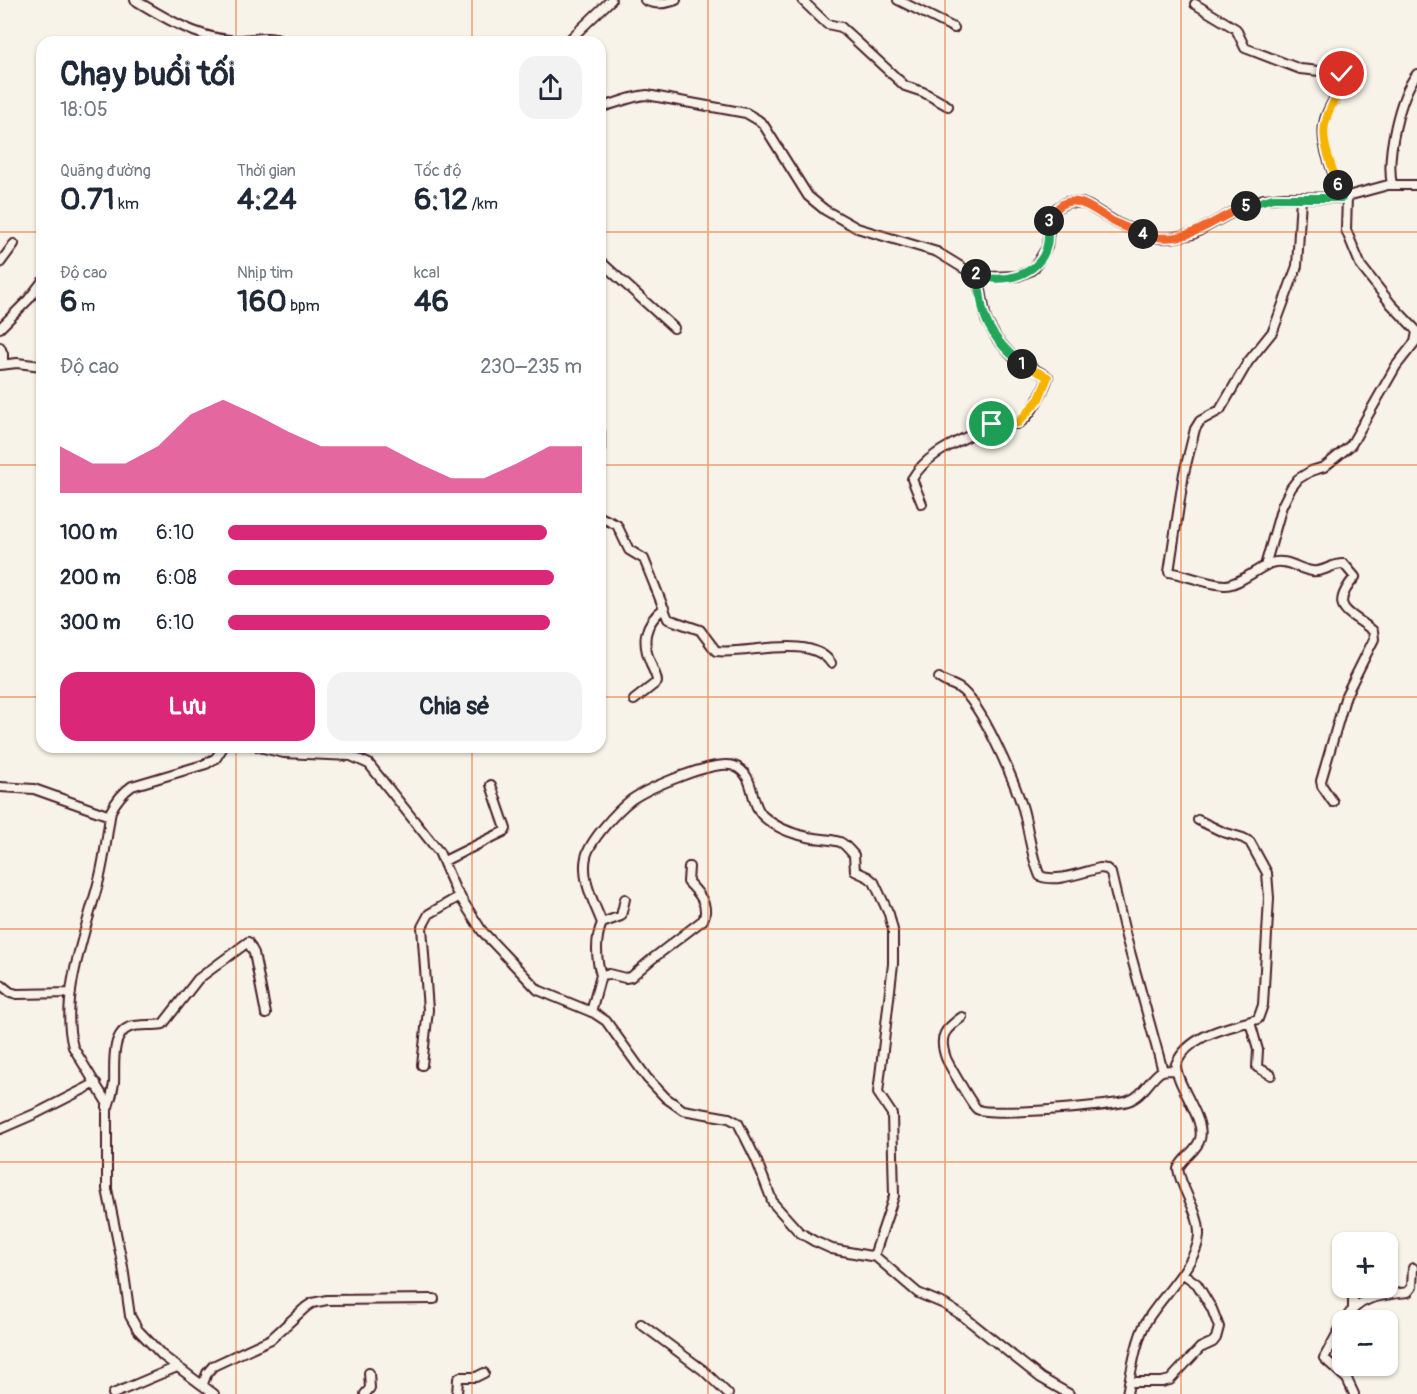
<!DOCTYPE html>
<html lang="vi">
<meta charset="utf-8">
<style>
body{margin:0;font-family:Pangolin,sans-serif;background:#f2f2f3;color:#1f2937;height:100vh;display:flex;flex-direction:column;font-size:22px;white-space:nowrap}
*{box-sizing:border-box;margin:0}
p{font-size:20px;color:#747a83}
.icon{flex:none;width:33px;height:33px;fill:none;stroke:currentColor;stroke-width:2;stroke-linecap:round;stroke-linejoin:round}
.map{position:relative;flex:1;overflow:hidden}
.drawer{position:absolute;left:36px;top:36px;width:570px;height:717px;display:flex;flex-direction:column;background:#fff;border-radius:18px;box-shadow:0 2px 4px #0004}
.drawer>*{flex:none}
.buttons{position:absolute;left:1332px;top:1232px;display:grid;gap:12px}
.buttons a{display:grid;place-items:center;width:66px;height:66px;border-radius:12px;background:#fff;box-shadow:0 2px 4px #0004;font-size:30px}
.pin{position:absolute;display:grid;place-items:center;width:51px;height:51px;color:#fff;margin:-26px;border:3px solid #fff;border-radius:50%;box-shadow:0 2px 6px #0007}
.km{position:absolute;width:30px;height:30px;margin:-15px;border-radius:50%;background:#222;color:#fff;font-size:16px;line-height:30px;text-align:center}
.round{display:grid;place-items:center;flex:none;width:63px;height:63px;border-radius:18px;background:#f2f2f3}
.overview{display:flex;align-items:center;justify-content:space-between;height:102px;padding:0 24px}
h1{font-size:33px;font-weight:700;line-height:45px}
.figures{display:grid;grid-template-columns:repeat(3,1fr);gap:9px;height:102px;padding:6px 24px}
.figures div{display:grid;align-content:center}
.figures b{font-size:30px;font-weight:700}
.figures small{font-size:16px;font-weight:400}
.figures p{font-size:16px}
.chart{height:168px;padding:12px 24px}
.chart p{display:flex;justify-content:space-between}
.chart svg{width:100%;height:108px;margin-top:6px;fill:#db2777;opacity:.7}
.cta{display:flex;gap:12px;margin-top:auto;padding:12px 24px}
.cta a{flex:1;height:69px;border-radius:18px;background:#db2777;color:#fff;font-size:24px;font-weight:700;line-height:69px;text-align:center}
.cta a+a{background:#f2f2f3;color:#1f2937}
ul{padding:0 24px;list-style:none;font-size:20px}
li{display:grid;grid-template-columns:96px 72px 1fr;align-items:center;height:45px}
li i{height:15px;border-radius:8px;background:#db2777}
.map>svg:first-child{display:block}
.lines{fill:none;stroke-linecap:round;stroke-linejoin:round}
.minor-casing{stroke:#4a1f2b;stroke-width:12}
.minor{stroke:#f7f3e8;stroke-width:8}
.split-1-casing{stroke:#fff;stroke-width:12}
.split-2-casing{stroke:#fff;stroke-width:12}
.split-3-casing{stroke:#fff;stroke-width:12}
.split-4-casing{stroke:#fff;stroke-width:12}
.split-5-casing{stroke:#fff;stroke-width:12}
.split-6-casing{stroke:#fff;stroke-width:12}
.split-7-casing{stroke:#fff;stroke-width:12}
.split-1{stroke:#f5b400;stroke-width:8}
.split-2{stroke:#22a559;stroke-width:8}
.split-3{stroke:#22a559;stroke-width:8}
.split-4{stroke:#f0652b;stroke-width:8}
.split-5{stroke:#f0652b;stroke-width:8}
.split-6{stroke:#22a559;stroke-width:8}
.split-7{stroke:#f5b400;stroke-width:8}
.grid{fill:none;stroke:#e8590c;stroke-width:1.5;stroke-opacity:0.55}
</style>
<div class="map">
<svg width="1417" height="1394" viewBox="0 0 1417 1394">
<rect width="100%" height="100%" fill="#f7f3e8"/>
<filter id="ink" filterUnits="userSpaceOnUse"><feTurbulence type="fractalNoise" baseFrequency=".0167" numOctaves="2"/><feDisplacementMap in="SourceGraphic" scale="12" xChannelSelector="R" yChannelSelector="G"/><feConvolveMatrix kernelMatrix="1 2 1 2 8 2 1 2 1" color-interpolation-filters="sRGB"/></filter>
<g filter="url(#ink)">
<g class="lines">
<defs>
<path id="minor" d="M135,0c28,17 61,37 94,40 20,2 36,-7 56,2
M645,0c11,5 20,4 31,0
M802,0l25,24 14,3 10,9 54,50 18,6 25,14
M898,0l56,28
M1195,4l41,25 9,19 55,21 39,4 5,3 1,5c-7,12 -16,25 -20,38 -7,26 10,55 17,79
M567,42l44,-42
M600,107c16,-3 31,-11 47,-12l99,18 12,7 5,4 45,72 17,14 32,18 80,24 31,19 18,6 32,-1 12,-5 5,-4 12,-20 3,-27 7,-12 10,-6 15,1 7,3 28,17 25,11 18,4h10l23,-4 49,-27 22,-8 20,-2 56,1 48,-13h29
M1392,185c-6,-29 7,-88 25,-111
M1301,198l-4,68 -24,65 -25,31 -28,48 -20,11 -5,8 -11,44 -15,99c18,3 37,12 55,13 13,1 34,-17 47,-22 16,-5 26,6 41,8 12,2 20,-8 32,-7l11,13c-28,33 -5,34 18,54l1,8 -28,56 -25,86 1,5 11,16
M600,261l74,67
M0,263l14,-19
M0,328l28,-28 14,-18
M0,347l3,7v10
M0,365l17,-2 25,3
M600,432v17
M922,504l-10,-25c17,-29 52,-39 80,-55 9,-4 15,1 24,0 13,-2 28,-35 32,-47l-35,-20 -16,-18 -11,-19 -5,-30 -8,-16
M600,517l17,8 12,25 15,9 24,60 32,11 16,21c31,4 95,-18 115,12
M1265,566l17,-60 9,-18 7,-9 13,-8 13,-4 27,-22 45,-79 19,-24 2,-10 -3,-4 -23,-24 -30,-38 -15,-36 1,-33
M939,678c6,5 14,6 20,10 22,14 56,95 64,121 6,22 8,47 17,67 16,7 43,-4 60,-8l7,1 4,4 15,64 37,134
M634,700l23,-18c0,-7 -4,-11 -6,-18 -10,-23 -7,-40 13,-56
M259,747l25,6 67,3 18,8 70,88 16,37 27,42 56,59 56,23 12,8 41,57 19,20 17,12 46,8 9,5 18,36 17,44 26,29 15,9 18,8 44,8 42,36 26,11 19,12 78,62 28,16
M0,787l34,2 76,27
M444,861l61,-30 1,-2 -15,-44
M602,923c-8,-21 -21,-43 -16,-66 4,-17 31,-46 45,-57 17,-12 84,-41 103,-34 22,8 15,37 29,50 12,11 30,18 45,21 10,2 22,2 32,5 5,2 10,9 14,13l1,16 13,6 6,5 15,32 4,16v34l-15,129 14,21 2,82 -20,60
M601,975c-5,-16 -6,-36 1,-52l19,-7 4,-17
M0,984l10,8 7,2 54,-1
M591,1012l10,-37 8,-1 16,4 6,-1 21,-18 51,-39c7,-15 -5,-28 -15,-38l1,-15
M962,1017c-17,12 -24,19 -16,41 3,7 26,47 31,51 10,8 135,-3 151,-8 16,-5 23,-25 34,-30 4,-1 10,-1 14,-1
M1250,1022l8,28 -1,17 14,8
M422,1065l6,-55 -6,-83 7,-13 31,-18
M108,1107c3,-8 5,-16 6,-24 1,-16 -4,-49 16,-56 10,-3 22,-1 33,-3l35,-45 50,-37 6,11 12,61
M0,1129l37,-16 59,-30
M1349,1241v1
M1353,1287v20
M1374,1297l2,-10
M1345,1320c13,-24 38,-25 63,-28l4,-5 1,-19
M641,1324l62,46 25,24
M1342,1325l-18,33 23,21 7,15
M1129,1382h33l8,-2 30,-32 13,-6 3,-4 3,-11 -7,-18 -15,-25 -15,-11
M203,1384l4,-11 6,-7 58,-27 35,-32 6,-4 15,-3 107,-1
M113,1394l64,-27
M214,1394l-51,-38 -25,-26 -8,-14 -7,-49 -16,-78v-86l-34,-56c-14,-50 14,-119 26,-167 6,-23 8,-46 12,-69 5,-10 11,-18 21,-25l74,-22 10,-6 7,-11
M365,1394l5,-6 -1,-15
M457,1394l1,-15 2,-2h16l8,-4
M1127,1394c4,-21 9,-54 19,-72 14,-24 52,-59 53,-87 1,-23 -17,-43 -21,-66 4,-11 19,-18 22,-30 6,-20 -25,-55 -24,-75 14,-31 53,-36 82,-45l5,-14 6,-107 -2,-25 -17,-31 -7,-4 -20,-6 -25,-12"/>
</defs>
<use href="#minor" class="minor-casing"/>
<use href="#minor" class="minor"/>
</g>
</g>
<g class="lines" filter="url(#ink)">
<defs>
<path id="split-1" d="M992,424l6,-2 20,1 21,-24 9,-22 -26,-13"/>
<path id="split-2" d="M976,274l-3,-1c10,17 6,24 11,41 6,20 22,37 38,50"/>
<path id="split-3" d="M976,274c25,12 65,1 71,-29 2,-8 0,-15 2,-24"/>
<path id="split-4" d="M1049,221c18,-38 43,-11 67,2 9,4 18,8 27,11"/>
<path id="split-5" d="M1143,234c45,14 65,-13 103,-28"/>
<path id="split-6" d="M1246,206l27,-8h69l-4,-13"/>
<path id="split-7" d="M1338,185c-17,-50 -22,-57 8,-104l-4,-7"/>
</defs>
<use href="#split-1" class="split-1-casing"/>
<use href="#split-2" class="split-2-casing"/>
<use href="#split-3" class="split-3-casing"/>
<use href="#split-4" class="split-4-casing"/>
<use href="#split-5" class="split-5-casing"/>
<use href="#split-6" class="split-6-casing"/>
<use href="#split-7" class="split-7-casing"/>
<use href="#split-1" class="split-1"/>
<use href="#split-2" class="split-2"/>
<use href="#split-3" class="split-3"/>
<use href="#split-4" class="split-4"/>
<use href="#split-5" class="split-5"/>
<use href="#split-6" class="split-6"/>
<use href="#split-7" class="split-7"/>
</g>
<path class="grid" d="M236,0v42M472,0v42M708,0v1394M945,0v1394M1181,0v1394M0,232h42M600,232h817M0,465h42M600,465h817M0,697h42M600,697h817M236,747v647M472,747v647M0,929h1417M0,1162h1417"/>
</svg>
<div class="buttons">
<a>+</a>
<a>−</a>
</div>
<div class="pin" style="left:992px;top:424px;background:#1e9e55"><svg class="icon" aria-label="arrive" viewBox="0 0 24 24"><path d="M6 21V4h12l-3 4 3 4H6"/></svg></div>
<div class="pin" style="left:1342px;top:74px;background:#d93025"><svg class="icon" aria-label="check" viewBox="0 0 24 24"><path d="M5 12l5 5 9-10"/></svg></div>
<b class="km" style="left:1022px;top:364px">1</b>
<b class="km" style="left:976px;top:274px">2</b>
<b class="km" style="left:1049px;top:221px">3</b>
<b class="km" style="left:1143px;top:234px">4</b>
<b class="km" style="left:1246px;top:206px">5</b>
<b class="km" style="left:1338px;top:185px">6</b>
<section class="drawer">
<div class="overview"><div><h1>Chạy buổi tối</h1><p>18:05</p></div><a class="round"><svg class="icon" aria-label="share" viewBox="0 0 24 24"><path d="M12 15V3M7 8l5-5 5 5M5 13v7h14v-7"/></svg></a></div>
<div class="figures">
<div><p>Quãng đường</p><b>0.71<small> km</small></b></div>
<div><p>Thời gian</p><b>4:24</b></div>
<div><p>Tốc độ</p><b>6:12<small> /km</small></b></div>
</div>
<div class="figures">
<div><p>Độ cao</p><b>6<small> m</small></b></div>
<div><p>Nhịp tim</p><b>160<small> bpm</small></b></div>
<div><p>kcal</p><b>46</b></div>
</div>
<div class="chart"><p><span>Độ cao</span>230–235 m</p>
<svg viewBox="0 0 160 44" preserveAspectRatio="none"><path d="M0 44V25L10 32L20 32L30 25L40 12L50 6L60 12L70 19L80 25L90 25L100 25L110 32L120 38L130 38L140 32L150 25L160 25V44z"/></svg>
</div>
<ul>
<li><b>100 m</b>6:10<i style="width:90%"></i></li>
<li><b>200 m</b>6:08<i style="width:92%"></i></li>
<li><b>300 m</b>6:10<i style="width:91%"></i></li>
</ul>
<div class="cta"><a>Lưu</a><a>Chia sẻ</a></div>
</section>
</div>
